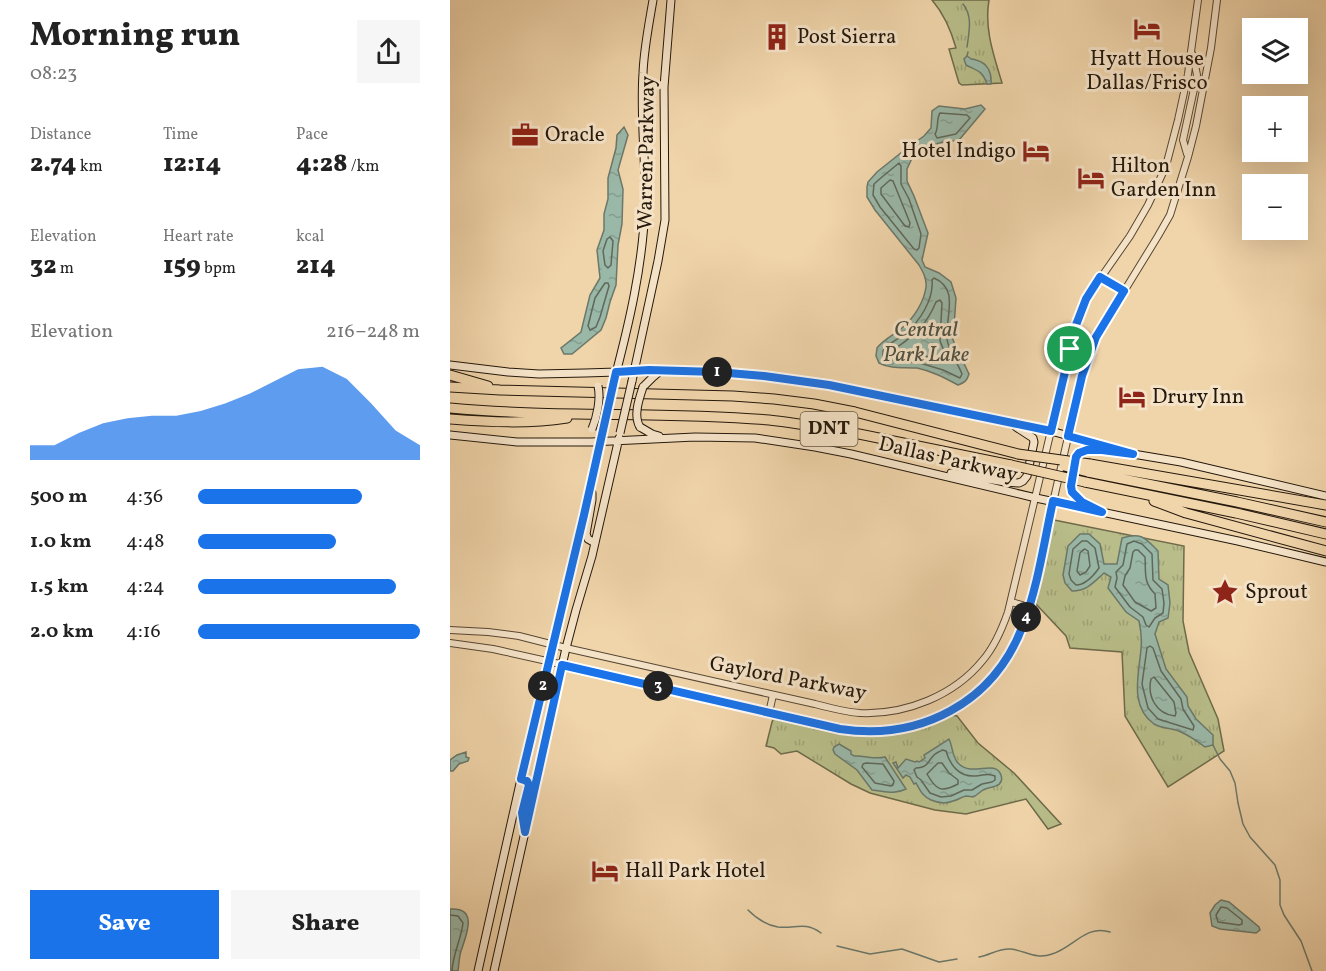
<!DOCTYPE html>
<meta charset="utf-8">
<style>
body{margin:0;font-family:Vollkorn,serif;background:#f6f6f6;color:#222;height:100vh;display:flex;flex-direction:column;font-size:22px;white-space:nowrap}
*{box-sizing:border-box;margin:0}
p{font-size:20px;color:#767676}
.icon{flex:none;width:33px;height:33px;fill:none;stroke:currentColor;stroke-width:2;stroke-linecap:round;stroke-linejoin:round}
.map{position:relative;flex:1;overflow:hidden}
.panel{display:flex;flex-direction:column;background:#fff;width:450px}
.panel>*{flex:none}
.fabs{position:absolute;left:792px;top:18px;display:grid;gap:12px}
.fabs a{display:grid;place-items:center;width:66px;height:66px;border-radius:0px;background:#fff;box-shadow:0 6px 24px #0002;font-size:30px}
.pin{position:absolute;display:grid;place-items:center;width:51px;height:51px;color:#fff;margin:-26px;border:3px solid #fff;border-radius:50%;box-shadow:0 2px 6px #0007}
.km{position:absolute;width:30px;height:30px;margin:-15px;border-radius:50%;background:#222;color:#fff;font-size:16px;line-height:30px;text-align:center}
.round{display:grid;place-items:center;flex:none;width:63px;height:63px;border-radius:0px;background:#f6f6f6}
.headline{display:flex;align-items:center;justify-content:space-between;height:102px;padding:0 30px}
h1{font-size:33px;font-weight:800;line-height:45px}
.figures{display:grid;grid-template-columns:repeat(3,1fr);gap:9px;height:102px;padding:6px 30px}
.figures div{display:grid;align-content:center}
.figures b{font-size:26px;font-weight:800}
.figures small{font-size:16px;font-weight:400}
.figures p{font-size:16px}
.chart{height:168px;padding:12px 30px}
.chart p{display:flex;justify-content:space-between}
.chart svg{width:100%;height:108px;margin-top:6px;fill:#1a73e8;opacity:.7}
.cta{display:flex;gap:12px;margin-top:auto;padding:12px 30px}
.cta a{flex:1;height:69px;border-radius:0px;background:#1a73e8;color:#fff;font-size:24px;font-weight:800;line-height:69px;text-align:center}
.cta a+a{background:#f6f6f6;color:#222}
ul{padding:0 30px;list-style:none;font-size:20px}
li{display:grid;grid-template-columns:96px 72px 1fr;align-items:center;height:45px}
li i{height:15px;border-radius:8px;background:#1a73e8}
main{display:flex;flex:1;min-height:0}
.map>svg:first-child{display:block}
.grass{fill:url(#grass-tufts);stroke:#6e6a4a;stroke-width:1.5}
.water{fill:url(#water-ripples);stroke:#6b786a;stroke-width:1.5}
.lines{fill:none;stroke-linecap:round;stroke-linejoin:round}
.shore{stroke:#5f685a;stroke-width:1.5}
.stream{stroke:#6b786a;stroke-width:1.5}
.tertiary-casing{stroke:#574734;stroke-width:8}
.secondary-casing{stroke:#24180c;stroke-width:9}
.motorway-casing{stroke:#24180c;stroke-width:11}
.tertiary{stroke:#f5e3c8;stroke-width:6}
.secondary{stroke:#f5e3c8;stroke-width:7}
.motorway{stroke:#f0d4aa;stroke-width:9}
.secondary-bridge-casing{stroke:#24180c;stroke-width:9;stroke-linecap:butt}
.motorway-bridge-casing{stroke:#24180c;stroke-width:11;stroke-linecap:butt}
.secondary-bridge{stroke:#f5e3c8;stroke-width:7}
.motorway-bridge{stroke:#f0d4aa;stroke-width:9}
.route-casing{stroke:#fff;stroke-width:12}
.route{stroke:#1a73e8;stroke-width:8}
.labels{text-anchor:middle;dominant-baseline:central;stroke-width:6;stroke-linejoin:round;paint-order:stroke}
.shield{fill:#f5e3c8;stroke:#635544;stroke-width:1.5}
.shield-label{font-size:20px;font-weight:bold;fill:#24180c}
.poi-label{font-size:21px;fill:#24180c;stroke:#f5e3c8;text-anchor:start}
.street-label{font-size:21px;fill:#24180c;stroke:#f5e3c8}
.water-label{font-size:22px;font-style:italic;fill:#4d5043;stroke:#f5e3c8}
</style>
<main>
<section class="panel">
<div class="headline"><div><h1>Morning run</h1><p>08:23</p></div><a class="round"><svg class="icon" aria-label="share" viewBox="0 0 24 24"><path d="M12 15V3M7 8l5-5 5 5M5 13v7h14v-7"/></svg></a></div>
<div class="figures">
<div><p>Distance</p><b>2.74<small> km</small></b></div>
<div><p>Time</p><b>12:14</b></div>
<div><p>Pace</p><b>4:28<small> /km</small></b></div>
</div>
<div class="figures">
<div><p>Elevation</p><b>32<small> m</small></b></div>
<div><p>Heart rate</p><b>159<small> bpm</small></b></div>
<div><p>kcal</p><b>214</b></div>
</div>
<div class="chart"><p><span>Elevation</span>216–248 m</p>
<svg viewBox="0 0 160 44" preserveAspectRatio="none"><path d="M0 44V38L10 38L20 33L30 29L40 27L50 26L60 26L70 24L80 21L90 17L100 12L110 7L120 6L130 11L140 21L150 32L160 38V44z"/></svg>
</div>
<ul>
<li><b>500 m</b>4:36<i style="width:74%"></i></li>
<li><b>1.0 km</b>4:48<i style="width:62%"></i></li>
<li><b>1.5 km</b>4:24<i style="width:89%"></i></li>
<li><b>2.0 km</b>4:16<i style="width:100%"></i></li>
</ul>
<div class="cta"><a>Save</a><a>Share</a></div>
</section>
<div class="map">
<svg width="876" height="971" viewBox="0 0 876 971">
<defs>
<pattern id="grass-tufts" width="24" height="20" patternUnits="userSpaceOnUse" patternTransform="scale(1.5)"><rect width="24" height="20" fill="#b8bd89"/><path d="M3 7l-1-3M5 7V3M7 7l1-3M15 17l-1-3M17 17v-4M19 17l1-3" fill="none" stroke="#9ea275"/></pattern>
<pattern id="water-ripples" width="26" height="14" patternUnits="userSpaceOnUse" patternTransform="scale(1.5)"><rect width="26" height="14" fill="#9ab8a8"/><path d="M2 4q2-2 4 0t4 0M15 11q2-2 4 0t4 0" fill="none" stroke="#859d8f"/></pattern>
</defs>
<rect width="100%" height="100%" fill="#f0d4aa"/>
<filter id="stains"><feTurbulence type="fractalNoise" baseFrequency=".00333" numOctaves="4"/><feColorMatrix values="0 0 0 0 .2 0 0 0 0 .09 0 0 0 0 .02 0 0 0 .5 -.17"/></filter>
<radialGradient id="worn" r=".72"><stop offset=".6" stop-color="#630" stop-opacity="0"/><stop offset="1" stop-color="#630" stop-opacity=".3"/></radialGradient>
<path class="grass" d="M482,0h57c-5,29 5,56 13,83l-40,2 -3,-2 -10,-34 7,-1c-5,-18 -12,-34 -24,-48z
M604,520l130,26 -1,75 6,31 29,67 6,32 -56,36 -43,-71 -3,-64 -52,-4 -4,-12 -30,-32z
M501,715l6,1 21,27 36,30 47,51 -13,5 -22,-30 -60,15 -31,-4 -65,-17 -19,-9 -54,-33 -16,3 -7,-6 -8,-2 6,-24 2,-4c20,1 40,9 59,13 46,10 75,1 118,-16z"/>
<path class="water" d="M517,56c9,6 0,1 9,4 12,3 16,13 15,24h-4c-5,-14 -10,-13 -21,-19l-2,-6z
M531,105l4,4 -26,31 -20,3 -25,11 -7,15v12l7,15 14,37 -6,27 3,7 14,6 12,9 5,16 -3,42 16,34c-2,7 -5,9 -11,11 -13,-7 -26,-14 -41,-17 -13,-1 -27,1 -38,-5l-3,-7 1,-8c7,-9 17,-13 25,-20 12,-10 22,-26 24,-41 1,-8 -3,-15 -7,-22l-44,-55 -8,-13v-10l1,-5 9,-10 30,-24 17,-12 7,-8 1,-17 7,-5 26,3z
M174,127l4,8 -10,35 5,19 -1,35 -4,21 -2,40 -6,17 -4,16 -5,12 -29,24h-8l-3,-6 20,-16 9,-37 10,-17 -3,-28 7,-20v-16l4,-15v-21l8,-30 1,-13z
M630,534h9l11,10 4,20h13l5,-26c20,-6 23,0 36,13l1,28 9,6 2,18 -2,15 -9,4 -4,12 11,35 21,28 1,9 8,13 17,16v10l-8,2c-8,-6 -15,-11 -24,-15 -8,-4 -19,-3 -27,-8 -25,-18 -15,-50 -13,-75 1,-10 0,-19 -2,-28l-13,-9 -18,-24 3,-11 -7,-4c-10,9 -17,18 -32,18l-7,-8 -2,-8 5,-29z
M499,739c4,8 3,19 10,25 14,13 36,-5 42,11 4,13 -11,11 -18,15 -3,2 -5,4 -8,6 -4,2 -4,0 -9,0 -5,1 -8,4 -13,5 -7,3 -15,2 -22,-1 -8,-3 -11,-10 -15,-17l-2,1 -4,-7 -4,-2 -3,3 -10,-15 3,-1 2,6 8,-9 9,3 2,-1 2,1 6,-4 -1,-3z
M389,744l12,7v3l3,2c10,-1 20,4 31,1l21,32c-12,6 -21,2 -34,1l-15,-20 -22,-16 -2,-4 1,-3z
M16,752v5l3,1 -1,3 -9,3 -6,7h-3v-11l7,-5z
M771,900l8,2 30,25 1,3 -4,3 -36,-4 -8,-3 -2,-13 5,-8z
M0,909c29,-2 16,27 11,42 -2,6 -2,13 -3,20h-8z"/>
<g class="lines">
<path class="shore" d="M490,113l27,2 3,3 -14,16 -19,4 -2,-4c4,-6 1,-15 5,-21z
M449,163l2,3v18l8,15 12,35 -2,14 -2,2 -3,-1 -34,-42 -7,-12 1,-11 8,-7z
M440,180l3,1 17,42 -1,4 -4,-1 -24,-32v-6z
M160,237l3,4 -2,24 -3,3 -3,-3 -2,-14 4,-12z
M484,278c26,11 11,39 13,61 1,10 11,25 15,35l-2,4 -17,-8 -23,-7 -33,-3 -4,-5v-4l2,-3c6,-6 13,-9 20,-14 14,-12 29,-34 27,-54z
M155,283h3l1,3 -9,31 -4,10 -6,3 -2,-4 7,-28z
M490,300l2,3 -2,38 7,17v3l-3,1 -22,-7 -26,-2v-5c19,-13 31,-24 40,-46z
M632,541h5l8,7 4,20c-5,7 -14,17 -23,17l-5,-5 -2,-6 4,-25z
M684,541l8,3 10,10 1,26 9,9 2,14 -1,10 -8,5 -6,9 -3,-2 -3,-8 -13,-10 -15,-20 2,-9 -1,-6 7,-7 4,-21z
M633,550l2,-1 3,2 2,15 -4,6 -6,3 -3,-4 3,-18z
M685,550h3l7,7c1,16 -2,25 10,37l1,14 -5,3 -16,-9 -12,-17 2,-9 5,-8 3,-16z
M700,646l3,2 8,23 20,28 2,10 11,17 -1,4 -35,-11 -10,-11 -6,-24 5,-36z
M704,677l20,25 2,11 -1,3c-19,-2 -28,-20 -24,-37z
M492,750l4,1c4,14 13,26 29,25 8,0 12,-4 20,0v4l-3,2 -10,2 -10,6h-8l-13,6 -10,1 -11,-4 -9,-13 -4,-3 -3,-7 2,-2c13,-1 11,-6 18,-13 2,-2 5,-3 8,-5z
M416,763l17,1 11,17 -1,4 -2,1 -16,-3 -13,-16 1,-3z
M488,763h4l7,10 9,7v4c-17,9 -22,6 -31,-10z
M771,907l6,1 15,12v4l-3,1 -21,-3 -2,-7z
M0,915l8,1 5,7c-2,17 -10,30 -11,48"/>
<path class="stream" d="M513,4c10,12 6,28 4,43
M517,56l1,-4
M763,745l7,14 10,12 5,12 3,20 5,21 7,13 25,28 5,15v25l4,10 17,26 11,30
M298,910c8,8 18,15 30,17 18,2 26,-6 43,6
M387,946l33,8 32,-5 37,13 18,-3
M529,957c11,-2 20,-9 32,-8 15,2 25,11 41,5 21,-6 34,-30 58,-22"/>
<defs>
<path id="tertiary" d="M737,154l-4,-14 14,-65 -4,-20
M650,277l24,14
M561,602l18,5
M0,630l38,2 31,4 47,12 249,56c15,4 30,8 45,9 45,2 94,-17 123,-53 12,-14 19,-31 25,-48l68,-287 10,-26 44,-63 18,-31 18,-39 12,-46 10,-46 10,-74
M0,643l43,6c68,15 136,30 204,47 35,8 70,17 106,25 22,4 44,10 67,11 49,0 100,-24 130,-64 13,-18 22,-39 29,-61l53,-231 14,-39 62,-101 12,-21 18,-58 8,-31 15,-78 6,-48
M319,713l4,-18"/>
<path id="secondary" d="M0,365l58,7 31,2 46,-1 64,-2 68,1 46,4 66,9 222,46 82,23 48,8 145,34
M164,381c15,-57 29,-116 31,-176 1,-44 -5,-88 -2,-132 1,-25 6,-49 10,-73
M182,381l26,-120 7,-41 -1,-133 7,-87
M193,387l10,-10 7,-6
M190,427l12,7 7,2
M0,435l67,7h74l104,-5 60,1 60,9 36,7 185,44 202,43 88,21
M501,473l54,9 14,1 4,-2 4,-5 7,-34 -1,-4 -17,-11
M142,493v7l-6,34 2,5 7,4
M642,507c-7,-4 -15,-7 -19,-14 -4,-8 1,-37 8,-41 7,-5 20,-2 28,-1
M71,779l6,2 2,4 -7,28 2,14
M28,971l43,-192 80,-341
M44,971l72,-323 10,-38 16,-54 27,-118"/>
<path id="motorway" d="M0,375l38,11
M0,387l50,3 233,6 41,3 40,5 41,8 163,42
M0,408c106,10 213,3 319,12 30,3 60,9 90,14 51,10 101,21 152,31
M0,419c39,3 79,5 117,-1
M640,464l236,41
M638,472l149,30 89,20
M635,482l151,31 90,21
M704,501l32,12 140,38"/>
</defs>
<use href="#tertiary" class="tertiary-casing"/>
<use href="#secondary" class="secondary-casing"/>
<use href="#motorway" class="motorway-casing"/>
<use href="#tertiary" class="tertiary"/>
<use href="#secondary" class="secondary"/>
<use href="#motorway" class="motorway"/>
<defs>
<path id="secondary-bridge" d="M190,427c-7,-11 -1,-28 3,-40
M142,429c5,-12 9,-30 6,-43
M152,433l12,-52
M170,433l12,-52"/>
<path id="motorway-bridge" d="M568,454l72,10
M561,465l74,17
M614,466l24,6"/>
</defs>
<use href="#secondary-bridge" class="secondary-bridge-casing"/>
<use href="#motorway-bridge" class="motorway-bridge-casing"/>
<use href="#secondary-bridge" class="secondary-bridge"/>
<use href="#motorway-bridge" class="motorway-bridge"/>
</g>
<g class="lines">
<defs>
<path id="route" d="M650,277l24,14 -28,46 -14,39 -14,60 65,18 -31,-4h-15l-8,3 -3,4 -5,29 1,6 10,10 20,10 -49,-11c-9,41 -15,85 -30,124 -29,78 -103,116 -183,104l-278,-64 -37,167 -3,-19 7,-28 -2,-4 -6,-2 63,-264 32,-143 33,-2 68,2 47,4 65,9 222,46 25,-106 10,-26z"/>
</defs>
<use href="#route" class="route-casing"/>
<use href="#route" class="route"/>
</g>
<defs>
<symbol id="hotel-bare" viewBox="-9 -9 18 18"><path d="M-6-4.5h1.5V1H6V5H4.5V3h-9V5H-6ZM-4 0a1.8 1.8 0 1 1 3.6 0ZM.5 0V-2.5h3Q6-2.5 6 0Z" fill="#8f2418" stroke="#f5e3c8" stroke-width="2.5" paint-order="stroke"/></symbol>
<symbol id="building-bare" viewBox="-9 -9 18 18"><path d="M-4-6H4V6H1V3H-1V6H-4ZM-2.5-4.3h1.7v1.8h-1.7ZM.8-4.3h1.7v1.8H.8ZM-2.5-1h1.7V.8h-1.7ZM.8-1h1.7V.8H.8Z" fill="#8f2418" stroke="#f5e3c8" stroke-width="2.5" paint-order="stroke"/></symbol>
<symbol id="office-bare" viewBox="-9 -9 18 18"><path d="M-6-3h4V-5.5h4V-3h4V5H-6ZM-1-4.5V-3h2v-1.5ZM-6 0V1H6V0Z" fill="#8f2418" stroke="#f5e3c8" stroke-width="2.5" paint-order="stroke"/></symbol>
<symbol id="sight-bare" viewBox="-9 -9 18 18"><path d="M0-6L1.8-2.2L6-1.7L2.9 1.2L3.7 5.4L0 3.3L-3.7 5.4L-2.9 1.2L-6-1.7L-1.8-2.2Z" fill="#8f2418" stroke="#f5e3c8" stroke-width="2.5" paint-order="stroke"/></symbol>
</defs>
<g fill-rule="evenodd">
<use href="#hotel-bare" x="678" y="10" width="38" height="38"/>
<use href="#building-bare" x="308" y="18" width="38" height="38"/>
<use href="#office-bare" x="56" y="116" width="38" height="38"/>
<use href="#hotel-bare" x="567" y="132" width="38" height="38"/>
<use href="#hotel-bare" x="622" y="159" width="38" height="38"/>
<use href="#hotel-bare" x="663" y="378" width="38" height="38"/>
<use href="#sight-bare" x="756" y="573" width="38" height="38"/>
<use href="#hotel-bare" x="136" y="852" width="38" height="38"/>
</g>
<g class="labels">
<rect class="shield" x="350.5" y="412" width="57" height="34" rx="4.5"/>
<g class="shield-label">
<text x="379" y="429">DNT</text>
</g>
<g class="poi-label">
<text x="347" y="37">Post Sierra</text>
<text x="697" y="59" text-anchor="middle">Hyatt House<tspan x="697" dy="24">Dallas/Frisco</tspan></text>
<text x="95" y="135">Oracle</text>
<text x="566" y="151" text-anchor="end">Hotel Indigo</text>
<text x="661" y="166">Hilton<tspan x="661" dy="24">Garden Inn</tspan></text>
<text x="702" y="397">Drury Inn</text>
<text x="795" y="592">Sprout</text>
<text x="175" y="871">Hall Park Hotel</text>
</g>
<g class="street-label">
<text transform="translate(197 153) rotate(-89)">Warren Parkway</text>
<text transform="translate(498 460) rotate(13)">Dallas Parkway</text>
<text transform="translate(338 679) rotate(11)">Gaylord Parkway</text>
</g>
<g class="water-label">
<text x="476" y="330">Central<tspan x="476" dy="25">Park Lake</tspan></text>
</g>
</g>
<rect width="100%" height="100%" filter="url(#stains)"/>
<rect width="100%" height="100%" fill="url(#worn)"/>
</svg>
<div class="fabs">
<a><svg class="icon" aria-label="layers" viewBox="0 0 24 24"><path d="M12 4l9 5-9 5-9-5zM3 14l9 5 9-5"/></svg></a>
<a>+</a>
<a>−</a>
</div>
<div class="pin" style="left:620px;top:349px;background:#1e9e55"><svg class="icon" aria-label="arrive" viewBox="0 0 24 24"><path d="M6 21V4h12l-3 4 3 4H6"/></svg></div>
<b class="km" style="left:267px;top:372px">1</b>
<b class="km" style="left:93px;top:686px">2</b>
<b class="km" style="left:208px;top:686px">3</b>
<b class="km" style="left:576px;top:617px">4</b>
</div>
</main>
